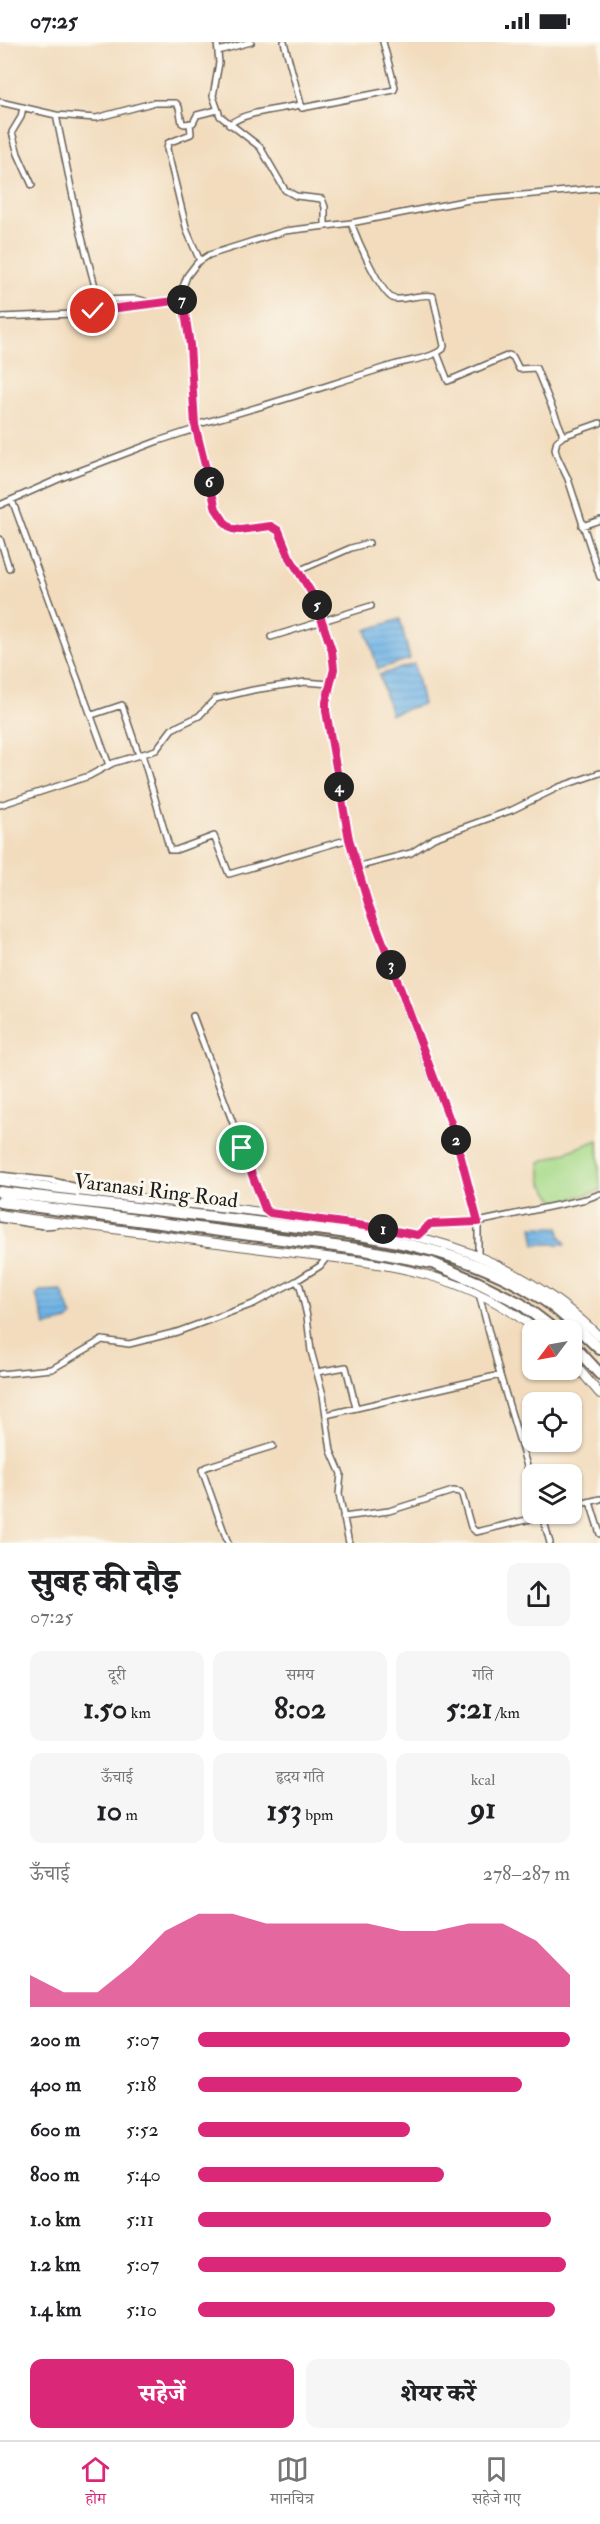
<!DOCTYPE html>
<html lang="hi">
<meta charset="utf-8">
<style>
body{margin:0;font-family:"IM FELL Double Pica","Noto Serif Devanagari",serif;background:#f6f6f6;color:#202124;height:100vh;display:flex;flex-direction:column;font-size:22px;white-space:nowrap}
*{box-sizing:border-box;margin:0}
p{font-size:20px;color:#757577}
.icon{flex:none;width:33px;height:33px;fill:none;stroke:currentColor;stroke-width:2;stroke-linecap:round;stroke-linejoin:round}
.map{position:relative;height:1501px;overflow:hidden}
.side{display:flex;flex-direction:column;background:#fff;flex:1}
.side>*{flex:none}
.needle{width:39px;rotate:238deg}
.buttons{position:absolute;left:522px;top:1278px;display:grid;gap:12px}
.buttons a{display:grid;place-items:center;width:60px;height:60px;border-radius:12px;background:#fff;box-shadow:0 2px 4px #0004;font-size:30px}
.pin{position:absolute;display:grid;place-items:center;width:51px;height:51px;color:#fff;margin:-26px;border:3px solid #fff;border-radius:50%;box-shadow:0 2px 6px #0007}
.km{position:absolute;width:30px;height:30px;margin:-15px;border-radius:50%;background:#222;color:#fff;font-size:16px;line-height:30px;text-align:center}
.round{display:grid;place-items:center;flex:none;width:63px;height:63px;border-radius:12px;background:#f6f6f6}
.head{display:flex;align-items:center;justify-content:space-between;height:102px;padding:0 30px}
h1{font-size:33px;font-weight:800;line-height:45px}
.stats{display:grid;grid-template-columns:repeat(3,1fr);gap:9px;height:102px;padding:6px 30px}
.stats div{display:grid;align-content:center;border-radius:12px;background:#f6f6f6;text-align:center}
.stats b{font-size:30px;font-weight:800}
.stats small{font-size:16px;font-weight:400}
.stats p{font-size:16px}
.chart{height:168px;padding:12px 30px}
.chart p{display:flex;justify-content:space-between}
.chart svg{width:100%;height:108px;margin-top:6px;fill:#db2777;opacity:.7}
.button{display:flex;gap:12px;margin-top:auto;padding:12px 30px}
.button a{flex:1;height:69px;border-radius:12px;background:#db2777;color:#fff;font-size:24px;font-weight:800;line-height:69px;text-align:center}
.button a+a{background:#f6f6f6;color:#202124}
ul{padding:0 30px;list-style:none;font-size:20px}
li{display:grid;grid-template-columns:96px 72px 1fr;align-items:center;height:45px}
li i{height:15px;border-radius:8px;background:#db2777}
.status{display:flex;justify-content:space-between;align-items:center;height:42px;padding:0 30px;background:#fff;direction:ltr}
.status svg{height:16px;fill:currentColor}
.dock{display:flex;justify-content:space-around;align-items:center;height:84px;border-top:2px solid #e0e0e0;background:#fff;font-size:16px;color:#757577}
.dock a{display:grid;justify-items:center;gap:3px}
.dock .selected{color:#db2777}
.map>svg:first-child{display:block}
.garden{fill:#a7da8a;stroke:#627b53;stroke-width:1.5}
.water{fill:url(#water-rules);stroke:#466880;stroke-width:1.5}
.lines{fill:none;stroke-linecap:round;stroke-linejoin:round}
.street-casing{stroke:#675f54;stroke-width:8}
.secondary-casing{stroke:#675f54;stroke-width:10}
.highway-casing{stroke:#675f54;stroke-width:14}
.street{stroke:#fff;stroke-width:5}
.secondary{stroke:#fff;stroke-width:8}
.highway{stroke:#fff;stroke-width:10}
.route-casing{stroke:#fff;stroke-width:12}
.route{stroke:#db2777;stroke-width:8}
.labels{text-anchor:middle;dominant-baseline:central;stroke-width:6;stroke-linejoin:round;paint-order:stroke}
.street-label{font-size:21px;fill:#1c1c1c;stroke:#fbf7ec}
</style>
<div class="status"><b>07:25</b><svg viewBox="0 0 49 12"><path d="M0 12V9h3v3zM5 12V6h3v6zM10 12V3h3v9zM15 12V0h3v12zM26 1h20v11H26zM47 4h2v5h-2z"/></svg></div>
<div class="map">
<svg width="600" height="1501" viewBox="0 0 600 1501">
<defs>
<pattern id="water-rules" width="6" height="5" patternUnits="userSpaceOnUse" patternTransform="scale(1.5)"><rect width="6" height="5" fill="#6fb3e5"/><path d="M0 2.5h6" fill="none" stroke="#6099c4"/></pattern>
</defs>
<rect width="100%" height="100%" fill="#fbf7ec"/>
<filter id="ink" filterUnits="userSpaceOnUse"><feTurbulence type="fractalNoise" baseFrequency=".0167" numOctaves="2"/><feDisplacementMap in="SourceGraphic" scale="12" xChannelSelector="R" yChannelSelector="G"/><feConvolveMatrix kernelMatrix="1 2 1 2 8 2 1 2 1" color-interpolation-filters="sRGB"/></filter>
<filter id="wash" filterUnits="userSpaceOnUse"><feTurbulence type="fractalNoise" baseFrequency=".008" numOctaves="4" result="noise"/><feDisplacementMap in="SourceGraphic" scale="24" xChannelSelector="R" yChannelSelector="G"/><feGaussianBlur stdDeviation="1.35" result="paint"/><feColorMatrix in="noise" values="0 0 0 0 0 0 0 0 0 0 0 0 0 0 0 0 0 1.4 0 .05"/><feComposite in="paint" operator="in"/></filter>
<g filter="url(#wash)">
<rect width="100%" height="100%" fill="#f2dcbd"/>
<path class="garden" d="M598,1098l2,51 -43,12 -15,-20 -2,-21z"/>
<path class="water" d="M400,577l10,40 -32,10 -12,-39z
M414,622l9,40 -32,10 -12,-39z
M532,1185h27l1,8 6,9h-31z
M62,1248l10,27 -4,4 -22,5 -10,-31 4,-4z"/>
</g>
<g filter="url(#ink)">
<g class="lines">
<defs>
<path id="street" d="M217,0l2,21 -6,33 7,20 40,31 25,43 11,6 26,3 3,8v19
M284,0l18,66 92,-18 1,-3 -12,-45
M218,9l33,-9
M0,60l56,13 23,111 18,68c13,12 35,-1 51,9
M23,65l-2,10 -9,15 6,22 14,31
M56,73l40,3 56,-15h24l3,4 3,16 2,1 9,-1 4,-8 20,-5
M190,81l1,11 -23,9 -1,6 20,82 13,30
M229,83c13,-13 52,-16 71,-20
M0,275l73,-3 110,-14
M437,311l11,28 61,-26 4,2 6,12 17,-1 26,64v5l-5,4 -2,8 2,7 11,23 32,98
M195,383c66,-17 130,-39 195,-59 17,-6 38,-6 53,-17l1,-3 -11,-50c-13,-3 -25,4 -38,3 -13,-1 -39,-63 -44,-76
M563,394l37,-13
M12,458l97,265
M0,463l61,-27 97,-37 37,-12
M582,484l18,-6
M0,497l9,29
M298,529l53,-23 18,-5
M271,595l100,-31
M92,673l30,-10 17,50
M142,712l28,96h6l38,-14 15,38 120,-35
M0,763l89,-29 24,-13 43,-13 16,-21 27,-13 16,-17 38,-9 52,-8 25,2
M356,825l55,-14 23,-15 78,-28 47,-23 41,-14
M193,974l72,193 3,3
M0,1133l53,6 28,7
M0,1177l44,7 13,-1
M418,1193l12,-11 48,-2 108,-23 14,-5
M478,1213v-33l-24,-91 -29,-72 -69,-192 -7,-28 -23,-128v-9l8,-33 -2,-18 -18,-54 -25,-41 -10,-25 -8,-5 -31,4 -8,-1 -6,-5 -10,-15 -21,-80 -5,-84 -7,-45v-13l4,-11 10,-13 12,-8 76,-24 66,-8 118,-23 131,-12
M296,1239l24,-15 7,-9
M479,1252l21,81 32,108
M317,1330l29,-5 10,41
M0,1332l52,-5 50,-29 27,4 48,-12 76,-28 43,-23 4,5 7,30 4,35 12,44 8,56 10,23 -2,20 10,49
M326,1373l174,-40
M590,1460l10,32
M572,1464l28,-7
M542,1472l8,29
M343,1475l46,-6 64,-20 7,1 2,3 9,32 5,5 67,-16
M228,1501l-26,-73 4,-3 67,-21"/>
<path id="secondary" d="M0,1139c84,12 169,20 253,30 135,17 244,25 347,126
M0,1172c37,7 75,10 113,15 49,6 99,14 149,20 97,13 195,15 274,81
M572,1319l28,33"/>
<path id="highway" d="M0,1150l333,39c72,10 145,26 208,67 22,14 40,34 59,51
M0,1160l365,48 67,13 45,19 44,22 34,26
M572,1302l28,30"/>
</defs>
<use href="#street" class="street-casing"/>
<use href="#secondary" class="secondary-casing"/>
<use href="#highway" class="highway-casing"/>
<use href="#street" class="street"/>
<use href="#secondary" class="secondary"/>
<use href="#highway" class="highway"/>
</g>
</g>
<g class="lines" filter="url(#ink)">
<defs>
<path id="route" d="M93,269l90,-11 7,45 5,80 21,84 10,15 6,5 8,1 31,-4 8,5 10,25 25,41 18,54 2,18 -8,33v9l23,128 19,64 86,228 24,91 -48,2 -12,11 -46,-8 -102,-14 -5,-4 -23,-61"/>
</defs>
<use href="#route" class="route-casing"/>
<use href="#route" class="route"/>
</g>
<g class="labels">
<g class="street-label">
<text transform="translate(156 1149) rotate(7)">Varanasi Ring Road</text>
</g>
</g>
</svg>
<div class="buttons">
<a><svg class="needle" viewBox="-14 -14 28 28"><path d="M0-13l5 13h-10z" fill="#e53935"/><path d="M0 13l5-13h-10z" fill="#757577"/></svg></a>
<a><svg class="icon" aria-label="locate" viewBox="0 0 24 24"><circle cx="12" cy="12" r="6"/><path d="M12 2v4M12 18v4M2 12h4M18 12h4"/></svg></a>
<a><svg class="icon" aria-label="layers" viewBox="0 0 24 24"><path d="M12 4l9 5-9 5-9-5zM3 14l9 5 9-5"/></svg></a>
</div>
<div class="pin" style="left:242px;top:1106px;background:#1e9e55"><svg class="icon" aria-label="arrive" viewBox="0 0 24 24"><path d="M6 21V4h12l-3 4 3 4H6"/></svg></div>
<div class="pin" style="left:93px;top:269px;background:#d93025"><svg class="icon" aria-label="check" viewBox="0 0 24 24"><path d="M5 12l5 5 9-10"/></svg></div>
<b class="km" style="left:383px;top:1187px">1</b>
<b class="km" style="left:456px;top:1098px">2</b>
<b class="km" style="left:391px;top:923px">3</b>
<b class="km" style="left:339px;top:745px">4</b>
<b class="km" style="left:317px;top:563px">5</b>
<b class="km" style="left:209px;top:440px">6</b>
<b class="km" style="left:182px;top:258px">7</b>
</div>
<section class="side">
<div class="head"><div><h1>सुबह की दौड़</h1><p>07:25</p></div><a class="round"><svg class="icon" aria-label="share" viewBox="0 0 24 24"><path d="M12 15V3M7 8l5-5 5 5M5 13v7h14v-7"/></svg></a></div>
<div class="stats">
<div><p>दूरी</p><b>1.50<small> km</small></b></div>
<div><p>समय</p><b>8:02</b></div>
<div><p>गति</p><b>5:21<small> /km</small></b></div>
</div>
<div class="stats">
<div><p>ऊँचाई</p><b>10<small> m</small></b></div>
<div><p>हृदय गति</p><b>153<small> bpm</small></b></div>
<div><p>kcal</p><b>91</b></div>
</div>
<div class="chart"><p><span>ऊँचाई</span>278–287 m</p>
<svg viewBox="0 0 160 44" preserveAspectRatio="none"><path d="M0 44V31L10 38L20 38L30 27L40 13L50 6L60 6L70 10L80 10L90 10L100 10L110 13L120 13L130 10L140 10L150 17L160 31V44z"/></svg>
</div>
<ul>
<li><b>200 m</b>5:07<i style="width:100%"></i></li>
<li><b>400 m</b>5:18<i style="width:87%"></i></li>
<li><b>600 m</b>5:52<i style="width:57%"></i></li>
<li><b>800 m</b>5:40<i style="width:66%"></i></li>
<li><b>1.0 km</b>5:11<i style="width:95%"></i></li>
<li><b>1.2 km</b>5:07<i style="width:99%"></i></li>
<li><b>1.4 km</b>5:10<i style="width:96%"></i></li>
</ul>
<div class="button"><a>सहेजें</a><a>शेयर करें</a></div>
</section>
<nav class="dock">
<a class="selected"><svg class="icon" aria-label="home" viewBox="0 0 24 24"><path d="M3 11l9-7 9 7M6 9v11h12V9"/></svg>होम</a>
<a><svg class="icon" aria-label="map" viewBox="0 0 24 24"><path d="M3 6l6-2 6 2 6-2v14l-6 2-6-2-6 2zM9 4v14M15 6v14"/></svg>मानचित्र</a>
<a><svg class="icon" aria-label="saved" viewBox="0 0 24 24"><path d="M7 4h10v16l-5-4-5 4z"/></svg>सहेजे गए</a>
</nav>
